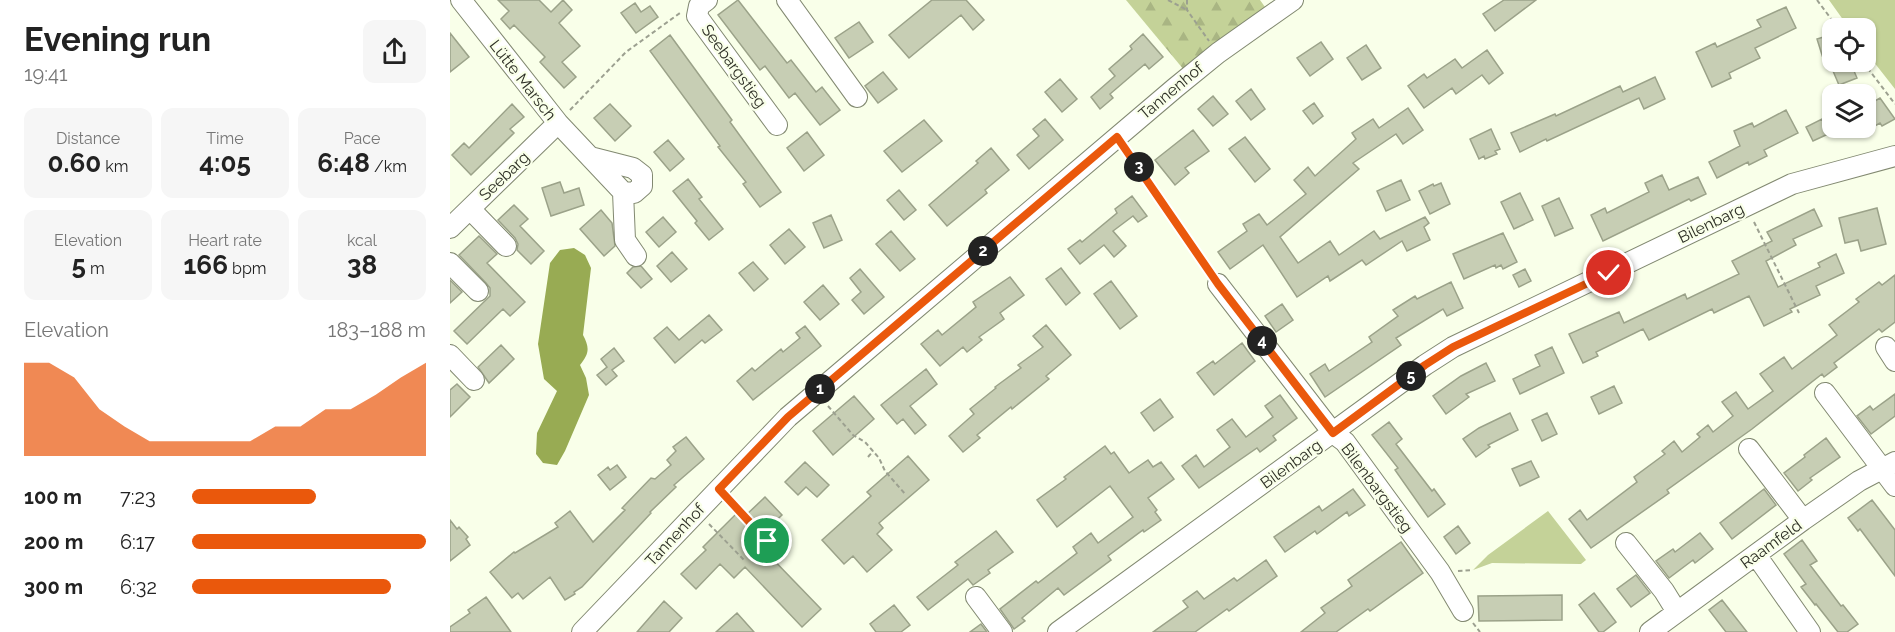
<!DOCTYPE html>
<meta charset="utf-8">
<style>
body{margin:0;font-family:Raleway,sans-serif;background:#f6f6f6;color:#222;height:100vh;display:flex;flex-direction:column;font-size:22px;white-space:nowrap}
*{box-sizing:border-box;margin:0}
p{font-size:20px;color:#767676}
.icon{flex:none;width:33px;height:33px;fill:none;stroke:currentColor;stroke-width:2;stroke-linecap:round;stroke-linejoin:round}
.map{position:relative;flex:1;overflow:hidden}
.side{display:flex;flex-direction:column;background:#fff;width:450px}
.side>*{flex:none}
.fabs{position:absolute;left:1372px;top:18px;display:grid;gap:12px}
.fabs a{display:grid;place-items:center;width:54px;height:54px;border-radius:12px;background:#fff;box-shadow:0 2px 4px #0004;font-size:30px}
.pin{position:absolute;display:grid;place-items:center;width:51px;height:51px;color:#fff;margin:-26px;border:3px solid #fff;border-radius:50%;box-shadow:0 2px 6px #0007}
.km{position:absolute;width:30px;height:30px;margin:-15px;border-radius:50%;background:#222;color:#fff;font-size:16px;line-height:30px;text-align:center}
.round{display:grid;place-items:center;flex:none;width:63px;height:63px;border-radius:12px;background:#f6f6f6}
.head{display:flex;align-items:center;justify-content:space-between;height:102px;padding:0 24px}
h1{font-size:33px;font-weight:700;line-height:45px}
.metrics{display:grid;grid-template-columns:repeat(3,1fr);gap:9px;height:102px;padding:6px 24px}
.metrics div{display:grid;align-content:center;border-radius:12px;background:#f6f6f6;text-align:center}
.metrics b{font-size:26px;font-weight:700}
.metrics small{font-size:16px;font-weight:400}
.metrics p{font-size:16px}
.chart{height:168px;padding:12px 24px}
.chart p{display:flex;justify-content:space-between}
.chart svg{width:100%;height:108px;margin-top:6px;fill:#ea580c;opacity:.7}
ul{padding:0 24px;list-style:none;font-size:20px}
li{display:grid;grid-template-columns:96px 72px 1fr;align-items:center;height:45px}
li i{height:15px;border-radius:8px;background:#ea580c}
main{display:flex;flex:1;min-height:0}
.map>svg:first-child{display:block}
.green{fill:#c4d298}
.forest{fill:url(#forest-firs)}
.water{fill:#98ab53}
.building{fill:#c7ceb4;stroke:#9ba289;stroke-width:1.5}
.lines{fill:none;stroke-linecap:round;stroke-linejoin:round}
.minor-casing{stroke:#828971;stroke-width:22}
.path{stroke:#9ca090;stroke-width:2;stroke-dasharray:4.5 3;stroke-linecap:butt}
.minor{stroke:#fff;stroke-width:20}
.route-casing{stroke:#fff;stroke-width:12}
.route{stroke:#ea580c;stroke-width:8}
.labels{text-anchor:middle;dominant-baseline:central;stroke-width:4.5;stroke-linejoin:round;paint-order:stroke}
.street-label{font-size:16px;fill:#2d2f25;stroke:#f9ffe9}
</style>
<main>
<section class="side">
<div class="head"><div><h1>Evening run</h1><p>19:41</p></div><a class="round"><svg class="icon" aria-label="share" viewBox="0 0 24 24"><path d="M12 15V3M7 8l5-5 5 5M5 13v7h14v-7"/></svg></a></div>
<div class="metrics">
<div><p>Distance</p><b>0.60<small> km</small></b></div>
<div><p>Time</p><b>4:05</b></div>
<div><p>Pace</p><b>6:48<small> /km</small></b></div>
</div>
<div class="metrics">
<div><p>Elevation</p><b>5<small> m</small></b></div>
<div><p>Heart rate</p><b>166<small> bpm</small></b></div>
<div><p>kcal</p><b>38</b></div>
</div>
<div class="chart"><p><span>Elevation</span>183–188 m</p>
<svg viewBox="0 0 160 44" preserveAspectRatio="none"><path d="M0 44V6L10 6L20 12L30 25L40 32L50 38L60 38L70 38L80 38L90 38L100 32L110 32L120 25L130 25L140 19L150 12L160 6V44z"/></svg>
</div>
<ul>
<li><b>100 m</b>7:23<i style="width:53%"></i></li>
<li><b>200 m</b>6:17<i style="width:100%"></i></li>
<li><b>300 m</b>6:32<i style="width:85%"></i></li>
</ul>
</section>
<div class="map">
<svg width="1445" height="632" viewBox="0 0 1445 632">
<defs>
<pattern id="forest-firs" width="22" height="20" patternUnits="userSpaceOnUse" patternTransform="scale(1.5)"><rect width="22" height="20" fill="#c4d298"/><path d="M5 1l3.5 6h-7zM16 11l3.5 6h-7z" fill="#a9b583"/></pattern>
</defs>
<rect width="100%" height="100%" fill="#f9ffe9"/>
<path class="green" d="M1379,0h66v89l-29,-37v-24h-17z
M1098,511l38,49 -5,4 -89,-1 -19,7 15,-15z"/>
<path class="forest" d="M676,0h134l5,7 -81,63z"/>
<path class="water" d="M124,248l11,7 6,13 -8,67c7,13 6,19 -3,30l6,13 3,17 -24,56 -8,14 -14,-2 -7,-9 1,-21 20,-42 -13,-12 -6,-35 12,-81 10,-13z"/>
<path class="building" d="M48,0h41l12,12 12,-12 9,10 -13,13 21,23 -18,16 14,15 -12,11 -24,-26 5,-5 -31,-32 -4,4 -9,-10 8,-8z
M288,0l49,63 4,-3 25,32 6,-5 18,23 -20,15 -25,-32 -6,5 -24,-32 -5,4 -42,-55z
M482,0h34l18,20 -11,10 -12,-15 -52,43 -20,-23z
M1054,0h32l-41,31 -12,-17z
M185,3l6,9 9,-6 8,11 -22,16 -15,-20z
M1336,7l10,21 -41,20 5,10 -31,15 2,5 -19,9 -16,-35 19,-9 2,4 44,-20 -4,-7z
M409,22l14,20 -24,16 -14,-20z
M0,33l19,24 -19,15z
M693,34l20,23 -14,12 -4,-5 -35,30 3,4 -13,11 -9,-12 24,-21 -6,-7 23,-20 -2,-3z
M1383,34v21l-10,3 -6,-19z
M220,35l62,85 -2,2 51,70 -21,15 -17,-23 3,-2 -28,-35 2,-1 -70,-95z
M871,42l12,17 -23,17 -13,-18z
M916,45l15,23 -19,12 -15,-22z
M1037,50l16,23 -14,11 -7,-9 -26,19 -4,-6 -28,20 -16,-22 16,-12 3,4 28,-19 7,9z
M1401,64l6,14 -18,7 -6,-14z
M433,72l14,17 -19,14 -13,-17z
M1205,77l10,22 -21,10 -5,-11 -92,43 -1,-2 -26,13 -9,-19 44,-19 1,2 64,-30 3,6z
M610,79l17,20 -15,13 -17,-20z
M801,89l14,20 -14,11 -15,-19z
M763,96l15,18 -15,12 -15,-17z
M1430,98l15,21 -13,7 -2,-3 -14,8v-25z
M864,103l9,13 -10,8 -10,-13z
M62,104l12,13 -14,12 4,4 -43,42 -19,-20 12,-12 5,5z
M160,104l21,22 -16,15 -21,-23z
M958,108l15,22 -20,14 -7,-10 -43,29 6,6 -79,68 18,26 32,-22 9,14 35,-24 6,8 45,-22 4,6 -5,4 6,13 -23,11 -5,-10 -36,24 -4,-5 -32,21 -2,-5 -31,21 -34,-52 -33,24 -12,-17 29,-21 -4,-7 16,-10 8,11 39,-31 -12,-14 14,-13 7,9 41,-37 -4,-6 21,-14 6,9z
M1336,110l12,23 -34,17 3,6 -18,9 -1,-3 -31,16 -8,-16 31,-16 -6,-15 18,-8 2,4z
M595,119l18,21 -34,29 -12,-14 22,-19 -6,-7z
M1372,119l6,15 -15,7 -7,-14z
M474,120l18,21 -40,31 -18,-21z
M1041,129l9,20 -5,2 2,3 -12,5 -1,-3 -5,3 -9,-20z
M743,130l16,21 -24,17 4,5 -14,12 -20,-25z
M357,132l17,23 -20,16 -17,-23z
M795,137l25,32 -15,13 -26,-33z
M218,140l16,19 -14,12 -16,-19z
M541,148l18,22 -24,20 2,3 -40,33 -18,-21 49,-42 -2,-2z
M1212,175l7,15 29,-13 8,17 -15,7 -2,-2 -86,42 -12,-26 14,-7 2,5 42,-21 -4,-9z
M238,179l14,18 -3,2 24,30 -14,11 -14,-17 2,-2 -24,-30z
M951,180l9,20 -24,11 -9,-20z
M110,182l4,11 15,-5 5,17 -33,11 -9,-28z
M991,183l9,21 -20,10 -11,-23 14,-7 1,2z
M449,190l17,20 -12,10 -17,-20z
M1070,193l13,27 -19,9 -13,-27z
M682,196l15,20 -9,6 -5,-6 -20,15 13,15 -12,11 -10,-12 -24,19 -12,-15 12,-9 2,2 35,-29 -2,-4z
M1109,198l14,30 -18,8 -13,-30z
M64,205l14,14 -8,7 24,25 -13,13 -14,-14 1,-6 -3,-6 -17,-18z
M1427,208l9,36 -25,7 -3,-11 -13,3 -6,-25z
M1364,209l8,17 -29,13 3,6 -30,16 12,26 42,-20 -2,-4 18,-9 8,19 -28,13 4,9 -30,14 2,3 -28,14 -15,-30 -35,17 -2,-4 -63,31 -6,-11 -47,23 2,4 -15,7 -14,-29 50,-22 5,11 61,-29 2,5 52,-25 -7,-13 40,-20 -5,-9z
M151,210l11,13 3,23 -11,10 -24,-27z
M381,215l11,25 -18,8 -11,-25z
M213,217l13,15 -17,15 -13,-15z
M339,229l16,18 -20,17 -15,-19z
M441,231l24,28 -15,12 -24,-27z
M1053,233l14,29 -14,7 -2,-4 -5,3 -1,-3 -31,14 -11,-25z
M29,236l18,18 -10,9 38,39 -15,14 -7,-7 -36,35 -13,-13 36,-35v-8l-4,-5 -27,-28z
M222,252l15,17 -16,13 -14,-16z
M303,262l15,17 -14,12 -15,-18z
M191,266l11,13 -11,9 -14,-15 6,-6z
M611,268l19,25 -14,12 -20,-26z
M410,269l24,28 -20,17 -12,-14 9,-8 -11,-14z
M1075,269l6,12 -12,6 -6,-12z
M1445,275v47l-13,10 -3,-3 -45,34 3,4 -13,10 -2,-3 -70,55 -85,61 2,3 -78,55 -22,-29 11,-9 7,10 50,-38 -3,-5 31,-23 -3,-3 12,-10 8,11 18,-15 -3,-3 11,-9 5,7 20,-16 -11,-14 14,-10 12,17 25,-18 -13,-17 24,-17 8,12 45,-34 -8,-10 30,-23 -3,-3 23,-17 3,3z
M560,277l14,18 -24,18 4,6 -25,18 3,3 -15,12 -4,-5 -23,19 -19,-22 17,-14 4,5 34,-28 -3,-5z
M0,280l12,12 -12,11z
M661,281l26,35 -17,13 -26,-35z
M1001,282l12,26 -16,8 -4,-7 -47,29 5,7 -76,52 -15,-23 15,-10 4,7 43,-29 -3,-5 29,-21 -5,-6 22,-14 2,3z
M373,285l16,19 -19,16 -16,-18z
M832,304l11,16 -17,12 -11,-16z
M259,315l13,15 -17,13 -3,-3 -27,23 -21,-25 13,-11 12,13z
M596,325l25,30 -25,21 3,3 -37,30 -1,-2 -34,28 3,3 -17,14 -14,-16 25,-22 -4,-5 26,-21 -1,-1 26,-19 -3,-3 25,-18 -10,-11z
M355,326l16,20 -68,54 -16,-19 15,-13 3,3 26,-22 2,3 17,-14 -4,-5z
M792,343l13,18 -41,34 -17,-22 16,-12 2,3z
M51,345l13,14 -25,24 -11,-16z
M1102,347l12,26 -44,21 -7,-15 27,-13 -5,-11z
M164,348l10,13 -12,9 5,6 -11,9 -9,-10 10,-8 -6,-8z
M1036,363l9,18 -29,13 3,3 -23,17 -13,-18 28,-20z
M476,369l11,15 -27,22 16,19 -11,9 -12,-15 -6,5 -16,-19z
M7,384l13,13 -20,20v-27z
M1164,386l8,17 -23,11 -8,-17z
M1445,394v22l-24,18 -14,-18 13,-10 3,4z
M830,395l17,23 -24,18 3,4 -16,12 -3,-4 -58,40 -17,-22 14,-11 8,12 26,-20 -13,-17 15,-11 14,18 27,-20 -8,-11z
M404,396l20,23 -41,36 -20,-24z
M710,399l13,18 -19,14 -13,-18z
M1060,413l8,17 -30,15 2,2 -14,10 -13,-18 16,-11z
M1097,413l10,21 -15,7 -10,-21z
M939,422l13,17 -6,5 36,47 2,-2 11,15 -17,13 -33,-47 3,-2 -26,-33z
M236,437l18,22 -30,26 2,2 -26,25 1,1 -69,74 -8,5 1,2 -10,6 -15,-23 -27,22 -5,-6 -6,5 -22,-26 24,-20 1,1 43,-26 -3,-4 15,-12 23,31 32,-32 -3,-2 29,-30 4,1 16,-14 -4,-5 9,-9 -3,-4z
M1376,438l14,19 -30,21 2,2 -14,11 -14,-18 21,-16 -1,-2z
M655,446l6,8 3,-2 15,21 19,-13 5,7 8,-5 13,17 -26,19 9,12 -2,2 6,8 -17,12 -1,-2 -35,26 3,4 -47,35 -6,-7 -36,30 3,3 -11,8 -14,-20 36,-28 2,2 39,-30 -4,-6 18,-14 7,10 35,-26 -23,-31 -53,41 -20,-27 29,-21 -2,-2z
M458,456l21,24 -50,43 4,5 -6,6 15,16 -25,22 -14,-16 -9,8 -22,-24 49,-44 -4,-4z
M1081,461l8,16 -19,9 -8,-17z
M355,462l24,23 -12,12 -11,-10 -8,8 -13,-13z
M167,465l9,12 -16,13 -12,-15 10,-8 2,3z
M903,489l12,16 -16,11 -2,-4 -30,22 -2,-3 -30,21 -11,-15 45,-31 3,5z
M1314,489l12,16 -44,34 -12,-16z
M315,497l17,18 -23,22 9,9 -4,4 57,59 -19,18 -57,-60 -11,11 -14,-14 -24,25 -15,-15 25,-24 -3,-3 34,-34 5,6z
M1422,500l23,30v46l-35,-47 -2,2 -10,-13z
M0,520l7,9 2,-2 9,10 -2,2 4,6 -20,16z
M1008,526l12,17 -14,11 -12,-17z
M546,531l17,21 -25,18 2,3 -17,12 -5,-6 -40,31 -11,-13 41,-32 -3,-3z
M1250,533l13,16 -18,14 -2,-3 -24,18 -13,-17 17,-12 2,3z
M1352,540l15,21 -7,4 31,41 2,-1 15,19 -11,8h-9l-22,-28 -1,1 -14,-18 5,-3 -22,-30z
M951,542l22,31 -53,38 -2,-2 -32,23h-35l24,-19 -4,-5 31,-22 -4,-6z
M816,560l11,16 -48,35 -2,-2 -32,23h-42l35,-25 -5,-6 14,-10 7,8 30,-21 3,3z
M1186,575l14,18 -19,14 -14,-18z
M1144,593l22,29 -13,10h-4l-20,-27z
M1112,595v25l-83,1 -1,-25z
M36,597l25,35h-61v-5l20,-14 -2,-3z
M1272,600l25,32h-21l-17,-22z
M214,601l18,17 -13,14h-32z
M444,605l16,20 -9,7h-25l-6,-8z
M287,613l17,19h-38z
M531,624l6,8h-17z"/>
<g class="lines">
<defs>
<path id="minor" d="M11,0l97,123 65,69 11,1 8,-7v-11l-9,-7 -43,-11
M257,0l-8,6 -2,10 80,109
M337,0l70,97
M173,192l2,48 11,16
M20,209l36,37
M0,228l108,-105
M0,263l28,28
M768,284l115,149 12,9 95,130 23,39
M1436,347l9,14
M0,355l24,25
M1375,393l70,93
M1299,449l54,71
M1176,543l38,48 13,21
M1306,555l54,77
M526,597l26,35
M132,632l206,-215 387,-329 43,-35 75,-53
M608,632l367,-267 28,-18 339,-163 103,-28
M1200,632l153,-112 56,-39 36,-19"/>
</defs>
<use href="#minor" class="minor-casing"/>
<path class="path" d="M718,0l19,10
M737,0v10l22,31
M1367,0l21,28
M1413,62l32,42
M120,110l56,-58 54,-39
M677,149l83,122
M1304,222l45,91
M378,406l25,29 12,7 14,16 6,13 21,24
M418,457l5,-6
M281,502l36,39
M259,524l36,37
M1008,571l15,-1
M1023,623l7,9"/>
<use href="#minor" class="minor"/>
</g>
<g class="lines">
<defs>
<path id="route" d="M317,541l-48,-52 69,-72 329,-280 101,147 115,149 92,-68 28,-18 156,-74"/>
</defs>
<use href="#route" class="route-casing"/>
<use href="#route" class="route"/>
</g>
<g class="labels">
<g class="street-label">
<text transform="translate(284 66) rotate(54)">Seebargstieg</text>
<text transform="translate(73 80) rotate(52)">Lütte Marsch</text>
<text transform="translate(721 91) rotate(-40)">Tannenhof</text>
<text transform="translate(54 176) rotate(-44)">Seebarg</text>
<text transform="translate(1261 223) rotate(-26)">Bilenbarg</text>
<text transform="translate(841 464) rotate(-36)">Bilenbarg</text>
<text transform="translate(927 488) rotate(53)">Bilenbargstieg</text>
<text transform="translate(225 535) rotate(-47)">Tannenhof</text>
<text transform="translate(1321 544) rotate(-36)">Raamfeld</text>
</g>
</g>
</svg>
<div class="fabs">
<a><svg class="icon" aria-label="locate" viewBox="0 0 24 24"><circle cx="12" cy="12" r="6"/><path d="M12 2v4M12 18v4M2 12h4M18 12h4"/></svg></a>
<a><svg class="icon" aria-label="layers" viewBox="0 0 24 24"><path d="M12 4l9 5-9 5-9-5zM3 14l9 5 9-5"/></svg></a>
</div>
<div class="pin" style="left:317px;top:541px;background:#1e9e55"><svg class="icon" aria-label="arrive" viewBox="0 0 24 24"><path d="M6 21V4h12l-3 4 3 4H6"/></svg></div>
<div class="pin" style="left:1159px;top:273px;background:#d93025"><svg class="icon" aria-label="check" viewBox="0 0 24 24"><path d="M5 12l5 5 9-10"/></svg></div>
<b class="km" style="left:370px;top:389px">1</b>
<b class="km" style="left:533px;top:251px">2</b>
<b class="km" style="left:689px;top:167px">3</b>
<b class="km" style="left:812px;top:341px">4</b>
<b class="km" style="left:961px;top:376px">5</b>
</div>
</main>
